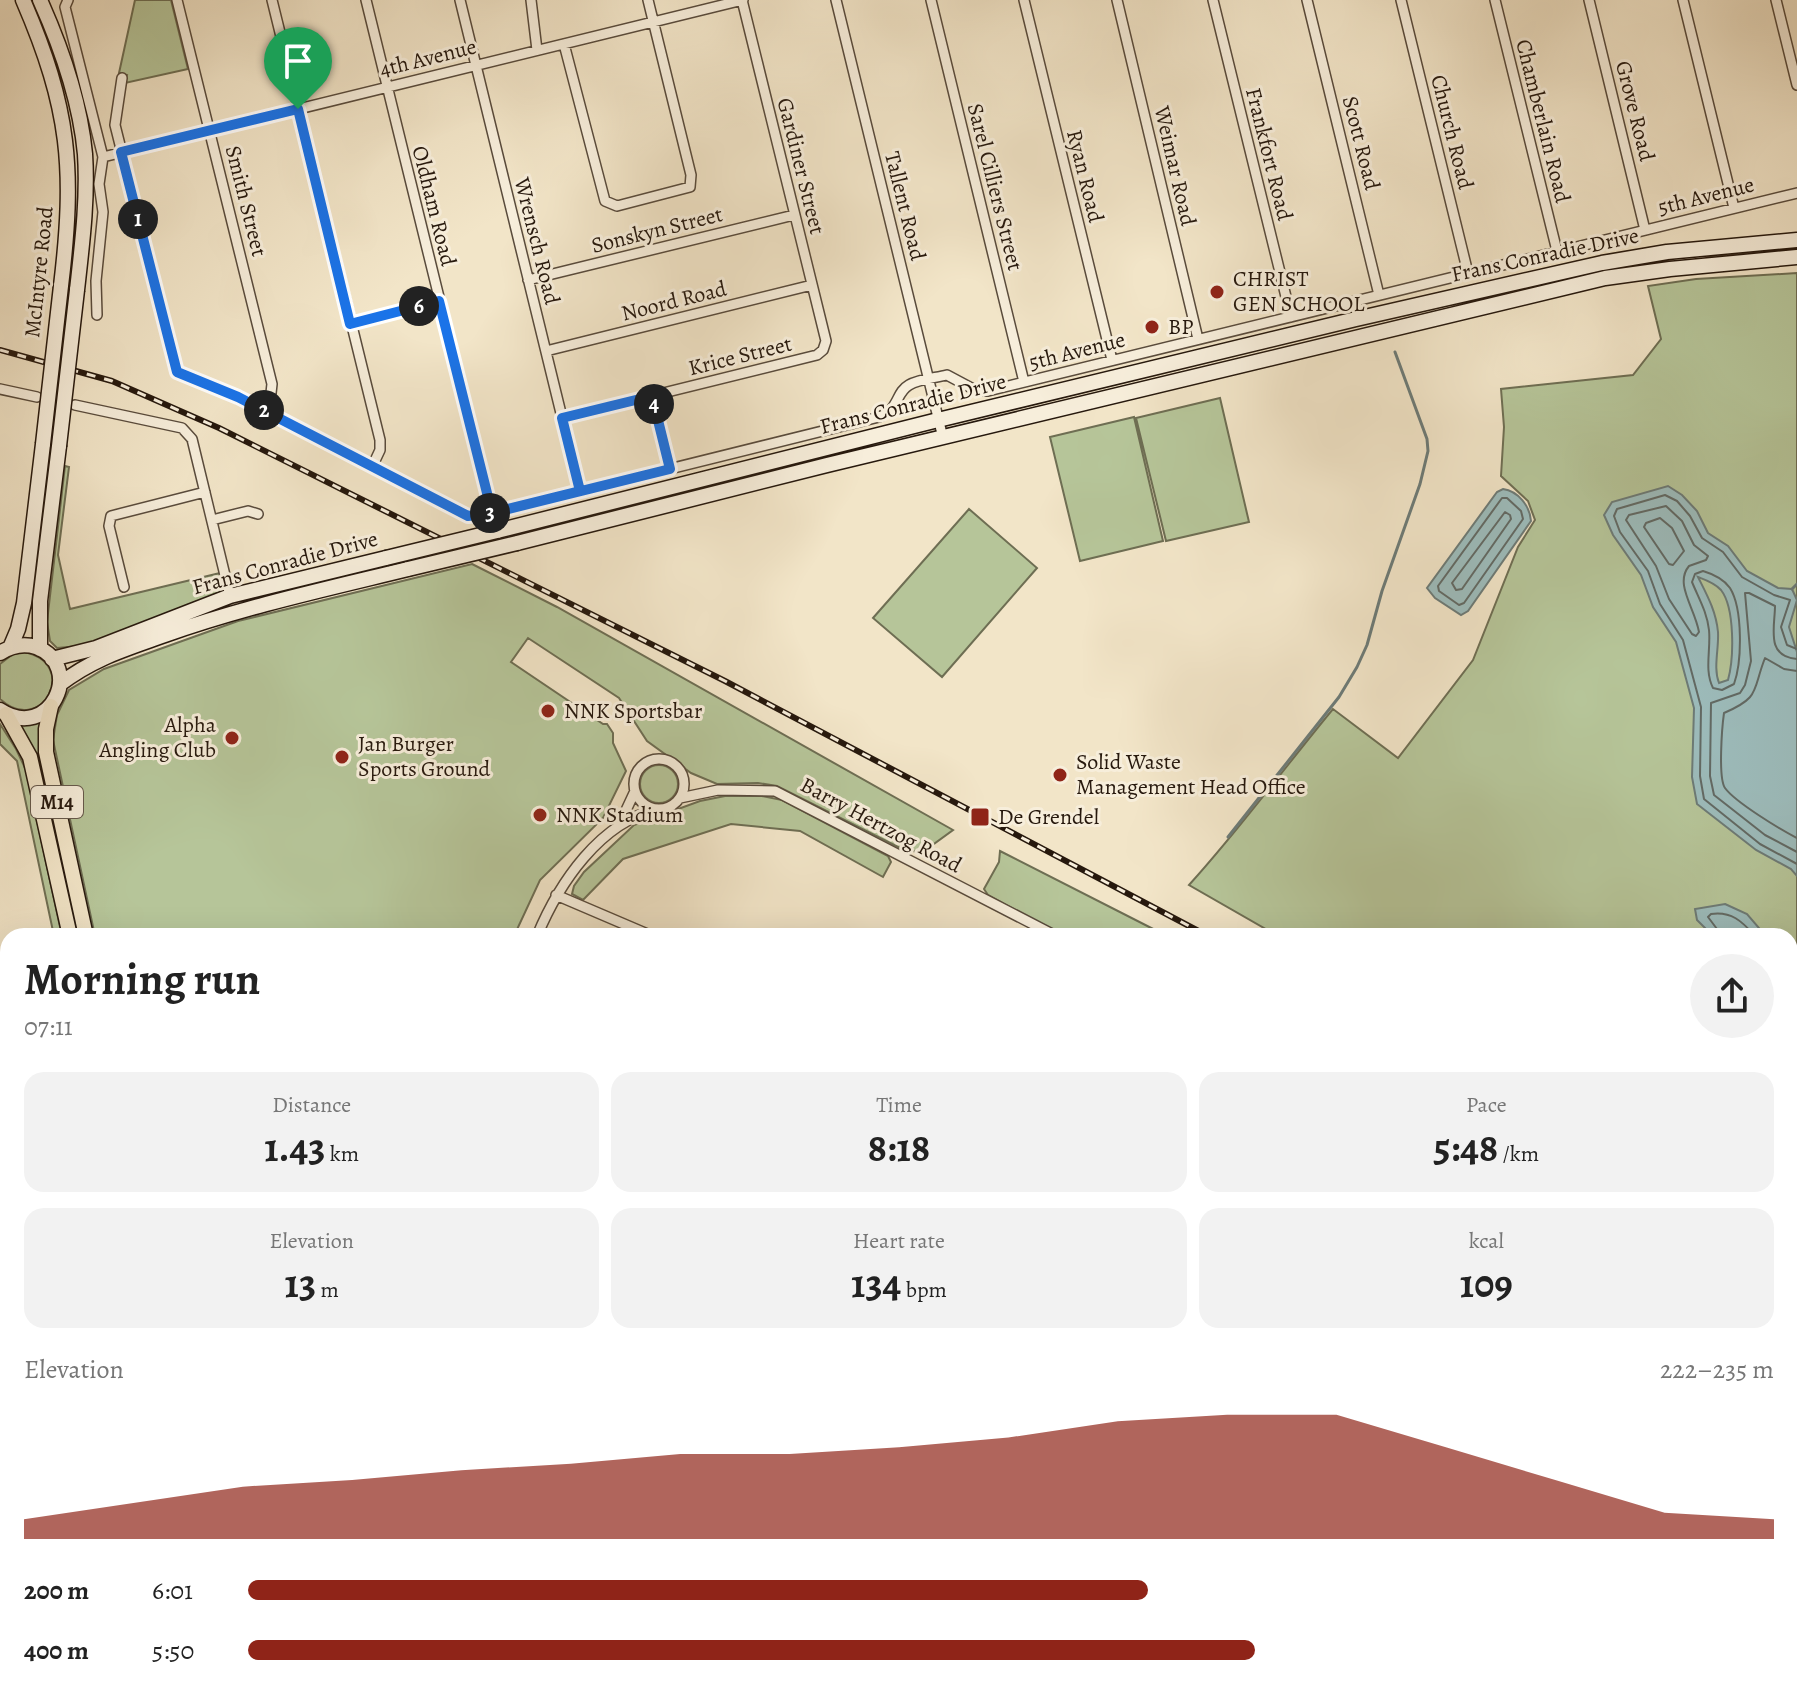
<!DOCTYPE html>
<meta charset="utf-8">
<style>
body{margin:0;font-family:Alegreya,serif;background:#f2f2f2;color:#222;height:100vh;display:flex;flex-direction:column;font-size:30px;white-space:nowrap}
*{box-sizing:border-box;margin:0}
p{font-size:26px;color:#767676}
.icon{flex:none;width:44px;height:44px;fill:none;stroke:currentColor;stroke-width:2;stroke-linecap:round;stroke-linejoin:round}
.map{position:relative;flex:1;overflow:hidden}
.panel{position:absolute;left:0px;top:928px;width:1798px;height:768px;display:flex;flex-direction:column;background:#fff;border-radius:24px 24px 0 0;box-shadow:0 8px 32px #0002}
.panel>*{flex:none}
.pin{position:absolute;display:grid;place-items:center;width:68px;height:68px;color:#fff;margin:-82px -34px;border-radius:50% 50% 50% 0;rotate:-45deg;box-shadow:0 0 8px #0007}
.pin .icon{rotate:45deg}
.km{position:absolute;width:40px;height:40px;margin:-20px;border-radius:50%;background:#222;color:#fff;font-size:22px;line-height:40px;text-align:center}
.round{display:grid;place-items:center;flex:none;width:84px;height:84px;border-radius:42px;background:#f2f2f2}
.overview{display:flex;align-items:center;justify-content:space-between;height:136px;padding:0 24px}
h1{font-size:44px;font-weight:700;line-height:60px}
.metrics{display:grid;grid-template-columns:repeat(3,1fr);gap:12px;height:136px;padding:8px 24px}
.metrics div{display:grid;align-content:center;border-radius:20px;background:#f2f2f2;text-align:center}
.metrics b{font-size:40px;font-weight:700}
.metrics small{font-size:22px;font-weight:400}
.metrics p{font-size:22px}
.chart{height:224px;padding:16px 24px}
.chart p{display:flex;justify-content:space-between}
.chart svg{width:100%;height:144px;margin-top:8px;fill:#8f2418;opacity:.7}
ul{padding:0 24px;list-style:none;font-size:26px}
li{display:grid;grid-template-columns:128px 96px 1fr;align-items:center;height:60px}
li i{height:20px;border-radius:10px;background:#8f2418}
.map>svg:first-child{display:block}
.green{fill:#b6c599;stroke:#6e6e53;stroke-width:2}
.water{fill:#9dbdbd;stroke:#6d7b77;stroke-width:2;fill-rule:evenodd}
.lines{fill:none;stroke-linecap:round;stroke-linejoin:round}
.shore{stroke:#626a65;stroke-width:2}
.stream{stroke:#6d7b77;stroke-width:3}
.minor-casing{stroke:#594b3c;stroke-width:12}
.tertiary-casing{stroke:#594b3c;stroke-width:15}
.secondary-casing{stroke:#26180d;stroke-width:17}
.primary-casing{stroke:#26180d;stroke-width:17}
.motorway-casing{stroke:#26180d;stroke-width:21}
.minor{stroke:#f7eedb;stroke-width:9}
.tertiary{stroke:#f7eedb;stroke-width:12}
.secondary{stroke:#f7eedb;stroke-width:14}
.primary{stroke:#f2e5c8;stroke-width:14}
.motorway{stroke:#f2e5c8;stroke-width:18}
.rail-casing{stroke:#26180d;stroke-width:6}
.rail{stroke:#f7eedb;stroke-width:3;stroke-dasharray:9;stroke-linecap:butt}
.secondary-bridge-casing{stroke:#26180d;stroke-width:17;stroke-linecap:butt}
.secondary-bridge{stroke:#f7eedb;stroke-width:14}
.route-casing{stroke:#fff;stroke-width:16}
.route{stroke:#1a73e8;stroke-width:10}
.poi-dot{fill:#8f2418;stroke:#f7eedb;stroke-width:3}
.labels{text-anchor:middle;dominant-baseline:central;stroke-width:6;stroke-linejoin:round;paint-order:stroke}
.shield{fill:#f7eedb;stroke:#65584b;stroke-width:2}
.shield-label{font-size:20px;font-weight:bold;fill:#26180d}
.street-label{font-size:22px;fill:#26180d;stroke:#f7eedb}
.poi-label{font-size:22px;fill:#26180d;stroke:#f7eedb;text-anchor:start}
</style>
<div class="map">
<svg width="1797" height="1696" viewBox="0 0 1797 1696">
<rect width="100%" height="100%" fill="#f2e5c8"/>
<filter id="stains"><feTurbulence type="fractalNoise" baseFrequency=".0025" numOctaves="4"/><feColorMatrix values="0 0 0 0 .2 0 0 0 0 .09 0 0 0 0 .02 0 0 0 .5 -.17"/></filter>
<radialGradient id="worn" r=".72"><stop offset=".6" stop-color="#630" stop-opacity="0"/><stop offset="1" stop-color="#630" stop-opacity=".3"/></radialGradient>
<path class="green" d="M135,0h36l17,69 -63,14 2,-8 -8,-2z
M1797,273v941l-7,-4v-274h-512l-89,-51c51,-56 95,-117 144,-176l65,49 75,-98 45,-113 17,-27 -7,-19 -27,-25 3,-49 -3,-38 132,-14 28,-36 -13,-53 48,-7z
M1220,398l29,124 -83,19 -30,-123z
M1134,417l29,124 -83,20 -30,-124z
M65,466l4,1 -11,88 12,54 150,-36 3,14 -1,6 -131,52 -34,3 -7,-7 -3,-19z
M969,509l68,59 -95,109 -69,-59z
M472,564l85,43 396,223 -33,24 -15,-7 -3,2 -125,-63 -19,-3 -41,1 -26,-11 -44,-32 -28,-43 -91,-60 -17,24 92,62h4l6,9v10l13,28 -23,47 -63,62 -26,56h-419l-42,-196 4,-25 12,-25 35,-21 134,-48z
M23,652c58,10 19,86 -23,47v-35l13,-10z
M41,720l36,216 -60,-212z
M0,724l16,25 10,21 36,166h-8l-37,-175 -17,-17z
M640 784a19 19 0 1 1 38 0a19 19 0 1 1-38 0Z
M725,796h37l20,4 106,56 3,6 -8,15 -83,-46 -69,-7 -108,35 -40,41 -11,-6 2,-8 10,-14 50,-47 66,-24z
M1000,851l167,85h-104l-75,-41 -4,-6 15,-27z
M1797,1372v98l-7,13v-98z
M152,1688h69l2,8h-69z
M1357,1688h160l-34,8h-136z"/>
<path class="water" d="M1668,486l14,9 15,16 11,22 20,13 19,25 31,17 14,1 5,11 -8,27 8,25v224l-6,-7 -35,-19 -59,-46 -5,-27 2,-69 -18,-66 -23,-35 -12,-32 -28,-40 -9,-20 8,-13zM1698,577c8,3 17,6 23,13 14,18 13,68 7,90l-9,3c-6,-15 0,-34 -1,-51 -2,-21 -11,-37 -20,-55z
M1503,489c15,2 27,17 28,32l-63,90 -7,4 -26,-17 -8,-10 70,-96z
M1725,904l22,10 17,20 5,2h-56l-16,-16 -2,-11z"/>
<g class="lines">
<path class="shore" d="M1502,498h5l14,13 2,8 -59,84 -5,2 -20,-14 -1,-5z
M1666,506l16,15 12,24 14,11 -2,4 -17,6c-15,18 6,42 10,66l-3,4 -4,-2 -23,-35 -13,-33 -30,-46 3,-5z
M1505,512l5,3 1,4 -49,70 -6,1 -4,-7z
M1660,518l12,10 12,23 -11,14 -4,-1 -25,-37 2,-4z
M1703,571c10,3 20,7 27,17 13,21 12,74 4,96l-12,6 -9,-2c-9,-18 -2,-38 -4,-58 -2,-18 -10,-31 -17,-48l3,-8z
M1797,649l-10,-4 -6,-18 9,-27 -16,-5 -32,-18 -19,-25 -21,-14 -12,-22 -13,-15 -12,-6 -48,14 -3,7 6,16 28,39 12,33 23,36 18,67 -1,69 4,23 56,45 37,20
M1797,659c-32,-2 -22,-33 -22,-53l-26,-13h-4l6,68 -6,24 -5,8 -29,10 -1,73 4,19 51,40 32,17
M1797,671l-13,-2 -19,-11c-13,33 -4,39 -41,55 -2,14 -6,65 1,75 10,14 56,42 72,50
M1719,936l-2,-7 -9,-12 3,-3c20,-3 31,7 44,22"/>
<path class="stream" d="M1792,589l5,-5
M1228,837l111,-140 18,-30 10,-22 15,-54 38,-107 8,-33 -1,-12 -32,-87"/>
<defs>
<path id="minor" d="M68,0l-3,7 38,150
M177,0l95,384 -1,9 -9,16
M272,0l108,440v10l-8,17
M366,0l126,513
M460,0l120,491
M531,0l6,50
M836,0l107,438
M931,0l93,382
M1024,0l88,360
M1117,0l81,339
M1213,0l78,317
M1307,0l72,295
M1401,0l67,273
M1495,0l62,251
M1589,0l56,230
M1683,0l51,208
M1776,0l21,85
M564,44l41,157 12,5 73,-19 1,-12 -43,-175
M122,78l-7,47 62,247 61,25 230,119 24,-3 387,-96c21,-8 16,-24 30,-32 10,-6 26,-7 38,-10l30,16h11l809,-198
M528,280l266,-65
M97,315l-1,-34 7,-69 -4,-28 4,-27 640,-157
M350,324l89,-23
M546,351l266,-66
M0,389l37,8
M652,396l18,73
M75,405l107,23 10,11 38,157
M562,418l255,-63 6,-5 3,-9 -84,-341
M212,520l36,-9 10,3
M124,587l-15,-61 2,-10 94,-24
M634 784a25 25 0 1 1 50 0a25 25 0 1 1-50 0Z
M680,798l38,-8 57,1 281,145
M621,821l14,-30
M556,895l96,41
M537,936c22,-53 63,-114 121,-127
M0,1110l8,-2
M1790,1298l7,4
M0,1308l8,49
M1790,1371l7,-14
M0,1504l8,-3
M1790,1543l7,-1
M0,1622l8,19
M28,1688l4,8
M146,1688l2,8
M401,1688l42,8
M758,1696l1,-8
M1119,1696l34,-8"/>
<path id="tertiary" d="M0,1077l8,-3"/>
<path id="secondary" d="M23,0c47,109 52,169 38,286
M40,0c22,49 40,100 45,154 3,45 -3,91 -8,136
M497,531l441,-111 418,-101 246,-56 65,-11 130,-12
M517,543l310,-78 778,-187 65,-9 127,-12
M10,648l8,-19 6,-26 19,-159
M40,649v-48l19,-155
M0,653c11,-7 23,-10 36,-6 50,19 14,96 -36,63
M52,659l44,-11 134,-52 156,-38
M60,684c34,-26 66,-35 105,-49 79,-28 161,-46 243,-66"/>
<path id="primary" d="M51,706l-5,23v23l40,184
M6,714l24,43 40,179
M232,1688l1,8
M272,1688l3,8"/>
<path id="motorway" d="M1790,1635l7,-1
M1790,1666l7,-2
M285,1688l4,8
M1534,1696l33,-8
M1663,1696l34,-8"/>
</defs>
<use href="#minor" class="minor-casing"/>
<use href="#tertiary" class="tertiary-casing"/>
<use href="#secondary" class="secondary-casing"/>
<use href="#primary" class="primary-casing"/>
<use href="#motorway" class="motorway-casing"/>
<use href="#minor" class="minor"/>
<use href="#tertiary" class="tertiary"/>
<use href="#secondary" class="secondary"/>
<use href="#primary" class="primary"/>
<use href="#motorway" class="motorway"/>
<defs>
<path id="rail" d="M0,350l112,31 107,47 506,253 483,255
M1790,1248l7,3"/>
</defs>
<use href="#rail" class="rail-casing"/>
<use href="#rail" class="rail"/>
<defs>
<path id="secondary-bridge" d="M43,444l18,-158
M59,446l18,-156
M386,558l111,-27
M408,569l109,-26"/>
</defs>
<use href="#secondary-bridge" class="secondary-bridge-casing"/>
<use href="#secondary-bridge" class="secondary-bridge"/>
</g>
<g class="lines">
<defs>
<path id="route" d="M298,109l-177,43 56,220 61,25 230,119 24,-3 178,-44 -18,-73 -90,22 18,73 -88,22 -53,-212 -89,23 -52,-215"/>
</defs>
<use href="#route" class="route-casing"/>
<use href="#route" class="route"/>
</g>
<g class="poi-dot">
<circle cx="1217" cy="292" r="8"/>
<circle cx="1152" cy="327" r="8"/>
<circle cx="548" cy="711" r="8"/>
<circle cx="232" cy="738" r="8"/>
<circle cx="342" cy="757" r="8"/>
<circle cx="1060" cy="775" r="8"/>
<circle cx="540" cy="815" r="8"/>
<rect x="970" y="807" width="20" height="20" rx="4"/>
</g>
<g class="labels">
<rect class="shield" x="31" y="786" width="52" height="32" rx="6"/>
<g class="shield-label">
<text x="57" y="802">M14</text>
</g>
<g class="street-label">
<text transform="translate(428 58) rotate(-14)">4th Avenue</text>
<text transform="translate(1635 111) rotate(76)">Grove Road</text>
<text transform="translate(1543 121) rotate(76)">Chamberlain Road</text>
<text transform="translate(1452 132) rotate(76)">Church Road</text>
<text transform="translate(1361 143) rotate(76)">Scott Road</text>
<text transform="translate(1269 154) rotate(76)">Frankfort Road</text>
<text transform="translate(801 166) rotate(76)">Gardiner Street</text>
<text transform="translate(1175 166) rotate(77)">Weimar Road</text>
<text transform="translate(1085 176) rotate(76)">Ryan Road</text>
<text transform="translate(995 187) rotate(76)">Sarel Cilliers Street</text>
<text transform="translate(1706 196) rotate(-14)">5th Avenue</text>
<text transform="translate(246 201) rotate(76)">Smith Street</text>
<text transform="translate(434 206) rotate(76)">Oldham Road</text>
<text transform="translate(905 206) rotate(76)">Tallent Road</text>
<text transform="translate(657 230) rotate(-14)">Sonskyn Street</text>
<text transform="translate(537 241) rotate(76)">Wrensch Road</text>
<text transform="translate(1545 255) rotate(-12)">Frans Conradie Drive</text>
<text transform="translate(39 272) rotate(-84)">McIntyre Road</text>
<text transform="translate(674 301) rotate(-14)">Noord Road</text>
<text transform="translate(1077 351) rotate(-14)">5th Avenue</text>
<text transform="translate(740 356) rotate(-14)">Krice Street</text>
<text transform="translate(913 404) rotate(-14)">Frans Conradie Drive</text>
<text transform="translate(285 563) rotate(-15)">Frans Conradie Drive</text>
<text transform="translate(881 825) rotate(28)">Barry Hertzog Road</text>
</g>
<g class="poi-label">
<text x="1233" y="279">CHRIST<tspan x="1233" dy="25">GEN SCHOOL</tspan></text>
<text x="1168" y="327">BP</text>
<text x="564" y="711">NNK Sportsbar</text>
<text x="216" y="725" text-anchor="end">Alpha<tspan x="216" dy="25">Angling Club</tspan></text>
<text x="358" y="744">Jan Burger<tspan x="358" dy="25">Sports Ground</tspan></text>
<text x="1076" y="762">Solid Waste<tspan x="1076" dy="25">Management Head Office</tspan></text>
<text x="556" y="815">NNK Stadium</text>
<text x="998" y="817">De Grendel</text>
</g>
</g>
<rect width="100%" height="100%" filter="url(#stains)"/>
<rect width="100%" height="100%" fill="url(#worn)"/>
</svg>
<div class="pin" style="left:298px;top:109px;background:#1e9e55"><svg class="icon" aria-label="arrive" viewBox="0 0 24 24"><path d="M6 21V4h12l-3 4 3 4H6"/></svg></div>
<b class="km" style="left:138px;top:219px">1</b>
<b class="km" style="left:264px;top:410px">2</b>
<b class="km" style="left:490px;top:513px">3</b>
<b class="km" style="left:654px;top:404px">4</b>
<b class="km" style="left:419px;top:306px">6</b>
<section class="panel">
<div class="overview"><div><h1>Morning run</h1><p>07:11</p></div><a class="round"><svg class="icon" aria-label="share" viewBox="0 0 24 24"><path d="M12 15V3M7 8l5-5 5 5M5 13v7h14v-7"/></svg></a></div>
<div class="metrics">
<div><p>Distance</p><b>1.43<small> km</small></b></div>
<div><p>Time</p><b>8:18</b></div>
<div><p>Pace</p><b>5:48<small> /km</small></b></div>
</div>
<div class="metrics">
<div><p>Elevation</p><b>13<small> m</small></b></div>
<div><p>Heart rate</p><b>134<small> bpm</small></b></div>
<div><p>kcal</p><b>109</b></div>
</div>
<div class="chart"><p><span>Elevation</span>222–235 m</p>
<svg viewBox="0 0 160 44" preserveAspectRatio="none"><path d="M0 44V38L10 33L20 28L30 26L40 23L50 21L60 18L70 18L80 16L90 13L100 8L110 6L120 6L130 16L140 26L150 36L160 38V44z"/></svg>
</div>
<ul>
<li><b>200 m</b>6:01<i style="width:59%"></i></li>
<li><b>400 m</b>5:50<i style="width:66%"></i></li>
</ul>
</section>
</div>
